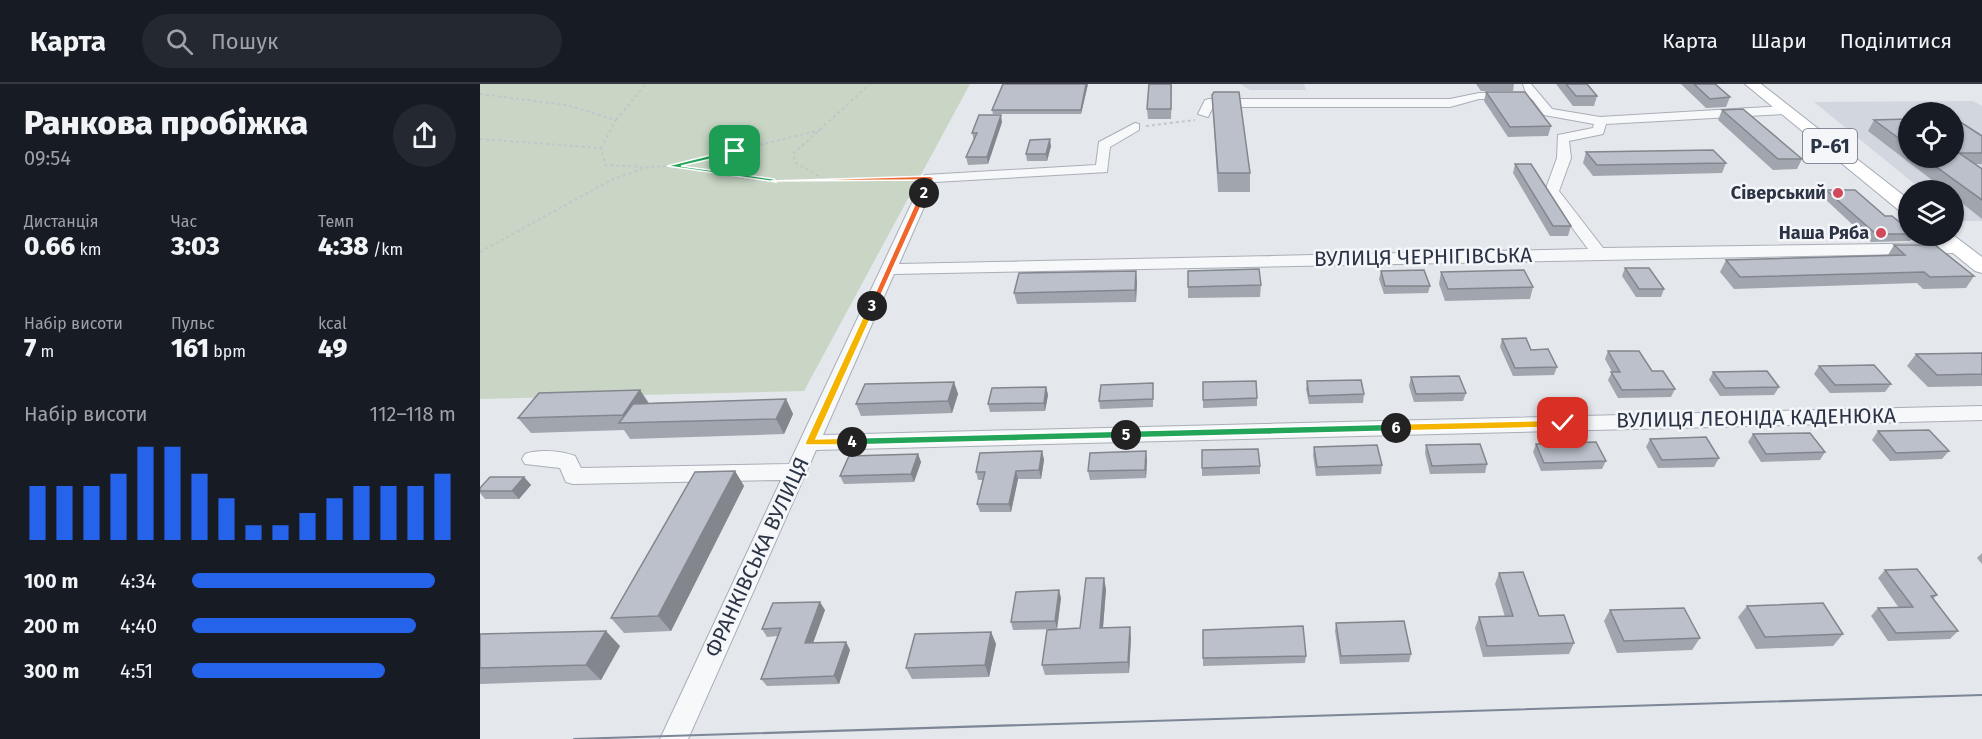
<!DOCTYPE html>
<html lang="uk">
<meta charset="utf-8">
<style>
body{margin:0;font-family:"Fira Sans",sans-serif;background:#242831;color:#f1f3f6;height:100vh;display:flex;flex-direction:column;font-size:22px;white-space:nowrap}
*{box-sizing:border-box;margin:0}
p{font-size:20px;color:#9ea1a6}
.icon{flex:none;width:33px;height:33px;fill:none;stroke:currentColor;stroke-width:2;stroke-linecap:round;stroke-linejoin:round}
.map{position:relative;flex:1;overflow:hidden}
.side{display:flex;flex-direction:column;background:#171b24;width:480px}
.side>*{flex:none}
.tools{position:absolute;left:1418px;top:18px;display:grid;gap:12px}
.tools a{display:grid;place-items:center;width:66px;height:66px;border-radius:50%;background:#171b24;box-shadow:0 2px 4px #0004;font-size:30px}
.pin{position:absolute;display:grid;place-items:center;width:51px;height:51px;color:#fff;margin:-26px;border-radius:12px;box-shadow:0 3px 9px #0006}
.km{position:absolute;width:30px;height:30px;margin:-15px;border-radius:50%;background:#222;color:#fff;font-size:16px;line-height:30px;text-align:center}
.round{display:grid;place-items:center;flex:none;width:63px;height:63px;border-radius:32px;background:#242831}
.head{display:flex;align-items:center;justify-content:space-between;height:102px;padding:0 24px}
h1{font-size:33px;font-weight:800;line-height:45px}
.metrics{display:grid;grid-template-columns:repeat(3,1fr);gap:9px;height:102px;padding:6px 24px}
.metrics div{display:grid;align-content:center}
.metrics b{font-size:26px;font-weight:800}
.metrics small{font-size:16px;font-weight:400}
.metrics p{font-size:16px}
.chart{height:168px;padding:12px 24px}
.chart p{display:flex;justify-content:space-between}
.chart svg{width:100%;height:108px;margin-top:6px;stroke:#2563eb;stroke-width:6}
ul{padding:0 24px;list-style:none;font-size:20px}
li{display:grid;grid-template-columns:96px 72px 1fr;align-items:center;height:45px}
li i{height:15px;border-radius:8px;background:#2563eb}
header{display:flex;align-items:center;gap:36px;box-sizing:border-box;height:84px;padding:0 30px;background:#171b24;border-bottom:2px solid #363941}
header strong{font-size:28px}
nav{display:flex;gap:33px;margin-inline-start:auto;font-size:21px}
.search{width:420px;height:54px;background:#242831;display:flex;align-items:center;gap:15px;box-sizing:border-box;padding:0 21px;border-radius:33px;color:#9ea1a6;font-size:22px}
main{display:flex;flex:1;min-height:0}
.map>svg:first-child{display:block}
.built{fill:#d2d6de;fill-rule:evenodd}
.green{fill:#c9d6c5}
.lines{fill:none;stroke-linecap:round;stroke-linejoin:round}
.minor-casing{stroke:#a9aeb7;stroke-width:2}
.major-casing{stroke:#a3abb8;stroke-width:2}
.path{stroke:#c2c5cb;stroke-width:2;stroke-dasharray:3 3;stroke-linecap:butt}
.minor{fill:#f7f8fa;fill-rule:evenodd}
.major{fill:#fff;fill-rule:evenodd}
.tram{stroke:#7d8696;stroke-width:2}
.wall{fill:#a1a5ae}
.shaded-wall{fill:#83868d}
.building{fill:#bbc0ca;stroke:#83868d;stroke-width:1.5}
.split-1{fill:#22a559;stroke:#fff;stroke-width:1.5}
.split-2{fill:#f0652b;stroke:#fff;stroke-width:1.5}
.split-3{fill:#f0652b;stroke:#fff;stroke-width:1.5}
.split-4{fill:#f5b400;stroke:#fff;stroke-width:1.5}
.split-5{fill:#22a559;stroke:#fff;stroke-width:1.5}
.split-6{fill:#22a559;stroke:#fff;stroke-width:1.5}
.split-7{fill:#f5b400;stroke:#fff;stroke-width:1.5}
.poi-dot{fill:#d1495b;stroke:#f4f6f9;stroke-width:2}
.labels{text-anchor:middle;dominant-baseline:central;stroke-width:5;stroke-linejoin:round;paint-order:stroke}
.far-poi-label{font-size:18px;font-weight:bold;fill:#2b3445;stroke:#f4f6f9;text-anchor:end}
.shield{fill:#f4f6f9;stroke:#676e7b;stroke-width:1.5}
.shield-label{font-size:20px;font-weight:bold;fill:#2b3445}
.street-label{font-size:21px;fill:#2b3445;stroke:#f4f6f9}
</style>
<header>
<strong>Карта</strong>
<div class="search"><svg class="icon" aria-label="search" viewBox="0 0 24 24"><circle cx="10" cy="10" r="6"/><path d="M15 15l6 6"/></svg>Пошук</div>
<nav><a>Карта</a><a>Шари</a><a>Поділитися</a></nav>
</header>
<main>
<section class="side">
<div class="head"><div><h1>Ранкова пробіжка</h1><p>09:54</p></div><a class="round"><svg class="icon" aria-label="share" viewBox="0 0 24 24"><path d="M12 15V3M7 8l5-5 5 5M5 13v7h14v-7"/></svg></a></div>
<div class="metrics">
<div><p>Дистанція</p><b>0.66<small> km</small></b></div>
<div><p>Час</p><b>3:03</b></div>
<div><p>Темп</p><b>4:38<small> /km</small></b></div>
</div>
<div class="metrics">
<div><p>Набір висоти</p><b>7<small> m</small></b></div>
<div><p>Пульс</p><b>161<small> bpm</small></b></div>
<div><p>kcal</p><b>49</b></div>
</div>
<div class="chart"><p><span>Набір висоти</span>112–118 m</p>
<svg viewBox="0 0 160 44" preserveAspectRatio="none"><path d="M5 44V22M15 44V22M25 44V22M35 44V17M45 44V6M55 44V6M65 44V17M75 44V27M85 44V38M95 44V38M105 44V33M115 44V27M125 44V22M135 44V22M145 44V22M155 44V17"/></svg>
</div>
<ul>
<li><b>100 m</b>4:34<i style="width:92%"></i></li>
<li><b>200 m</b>4:40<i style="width:85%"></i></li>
<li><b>300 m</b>4:51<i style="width:73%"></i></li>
</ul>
</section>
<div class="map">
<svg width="1502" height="655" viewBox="0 0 1502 655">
<rect width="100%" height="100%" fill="#e4e7ec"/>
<path class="built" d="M760,0h64l2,6h-56z
M1493,17l9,5v115h-22l-7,-5v-26h-31l-108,-88zM1428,28h45v46h-45z"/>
<path class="green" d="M0,0h490l-166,307 -324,8z"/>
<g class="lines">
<defs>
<path id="minor" d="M1043,0h8l21,25 48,8 184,-11 6,4 -6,4 -178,10 -3,10 -34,7 2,17 -12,33 44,57 355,-5 8,5 -8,5 -1064,21 -71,161 1159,-29v14l-1166,30 -128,289h-28l121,-259 -208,4 -7,-2 -6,-14 -35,-4 -3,-5 3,-5c14,-5 36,-3 50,2l6,12 208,-4 136,-289 171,-10 3,-23 36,-19 4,1v6l-29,17 -3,25 -172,10 -36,82 689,-15 -43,-58 12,-33 1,-23 35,-7 1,-4 -50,-9 -12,-16h-53l-29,8h-237l-5,10 -10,-3 7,-14 4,-1h241l29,-6h47z"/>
<path id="major" d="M1265,0h16l147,115v15l-7,-2z
M1473,151l29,22v16l-7,-2 -43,-35z"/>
</defs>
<use href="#minor" class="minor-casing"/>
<use href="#major" class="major-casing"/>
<path class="path" d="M0,10l87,11 49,15 -15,28
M136,36l30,-36
M666,42l49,-6
M0,55l121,9 4,17 41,2
M192,82l149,-36
M344,95l-28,-16 -3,-9 77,-70
M0,168l131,-72 37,-13 22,-1 92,15 152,-2"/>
<use href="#minor" class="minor"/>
<use href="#major" class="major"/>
<path class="tram" d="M94,655l1408,-44"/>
</g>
<path class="wall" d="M523,0h85l-7,30h-88l-1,-4z
M692,0l-1,35h-23l-1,-10z
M996,0h38l-1,7h-32z
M1076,0h31l10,12 -3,10h-21z
M1201,0h34l15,13 -4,10 -20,1z
M1006,8l65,34 -3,10 -40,1 -24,-36z
M732,11l38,78v19h-32l-5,-79z
M1242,26l80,49 -5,10 -24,1 -55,-50z
M1428,35v39h45l29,-22v28h-7l7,5v50l-29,-23v-6h-8l-77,-59 6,-11z
M522,38l-14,42 -20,1 -2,-8 8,-17 -2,-7z
M571,62l-4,15h-20l-1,-7z
M1106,68l140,11 -4,10 -129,3 -10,-13z
M1035,80l56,62 -3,10h-18l-37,-63z
M1346,106l59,26 23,13v7h6l-4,5 -39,1 -48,-45z
M1414,161l80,31 -8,12 -43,1 -6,-6 -183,6 -14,-17 6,-12 162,-5z
M1145,184l39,21 -3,8h-25l-14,-21z
M901,187l49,15 -2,7 -44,1 -5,-15z
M961,188l92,15 -3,12 -85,2 -6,-17z
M657,198l-1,20 -119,2 -3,-11z
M781,201l-1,12 -72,1v-11z
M1022,255l29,11 26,17 -3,8 -41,1 -13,-29z
M1128,267l44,20 23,18 -4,8 -53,1 -10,-18 4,-8 -7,-13z
M1502,269v33l-54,1 -21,-21 9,-12z
M1339,282l72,18 -6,8 -55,1 -16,-19z
M1233,288l66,15 -5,8 -54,1 -11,-16z
M931,293l55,16 -3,8 -49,1 -5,-16z
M827,297l57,13 -1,9 -54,1 -3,-15z
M474,298l4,12 -6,19 -91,3 -5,-12z
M723,298l54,16v8l-54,2z
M673,299v24l-53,2 -1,-8z
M566,303l2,8 -3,16 -55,1 -2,-8z
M160,306l9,13 137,-4 7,15 -9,20 -154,5 -6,-9 -93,3 -13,-15z
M1398,347l71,20 -7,8 -52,2 -18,-21z
M1273,350l72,18 -5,8 -59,2 -13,-20z
M1170,355l69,19 -5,9 -56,1 -12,-21z
M1056,360l70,17 -4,8 -61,2 -8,-19z
M946,361l61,19 -2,9 -55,1 -5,-21z
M834,363l68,18 -1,9 -65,2 -3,-21z
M722,366l58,16v8l-58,2z
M562,367l2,9 -3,19h-23l-7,33h-31l-3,-8 6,-24h-5l-2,-8z
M438,370l3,8 -7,20 -70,2 -4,-8z
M667,376l-1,18 -56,2 -2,-9z
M255,387l9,15 -73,145 -47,2 -13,-15z
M44,393l7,8 -12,14h-34l-5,-6v-5z
M1502,469v11l-5,-6z
M1405,486l52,25 -4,4 25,32 -8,8 -62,2 -17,-25 7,-8h21l-21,-30z
M1019,489l40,43 35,27 -5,11 -86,3 -8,-29 4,-11h26l-10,-33z
M626,505l-3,39 28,10 -2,35 -84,2 -3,-10 38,-37z
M581,514l-4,31 -44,1 -2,-8z
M1267,522l96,28 -10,12 -77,3 -18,-32z
M345,526l-12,33 33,-1 4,8 -11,34 -72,2 -6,-7 17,-43 -11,1 -5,-8z
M1130,526l90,28 -8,12 -75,3 -13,-32z
M856,539l75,31 -2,8 -69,2 -5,-33z
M723,546l103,26 -1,7 -102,3z
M511,548l5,12 -7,33 -77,2 -6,-11z
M0,550l140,12 -19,34 -121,4z"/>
<path class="shaded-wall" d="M606,0h2l-7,30v-4z
M521,31l1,7 -14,42 -1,-7z
M570,55l1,7 -4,15 -1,-7z
M656,187l1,11 -1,20 -1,-12z
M474,298l4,12 -6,19 -4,-12z
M566,303l2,8 -3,16 -1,-8z
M160,306l10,16 -21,17 -6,-8z
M306,315l7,15 -9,20 -8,-15z
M562,367l2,9 -3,19 -2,-9z
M666,367l1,9 -1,18 -1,-8z
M438,370l3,8 -7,20 -3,-8z
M255,387l9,15 -73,145 -13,-15z
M536,387l2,8 -7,33 -2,-8z
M44,393l7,8 -12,14 -7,-8z
M624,494l2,11 -4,50 -2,-11z
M579,506l2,8 -4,31 -2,-8z
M340,518l5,8 -15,41 -5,-8z
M650,543l1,11 -2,35 -1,-11z
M126,547l14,15 -19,34 -15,-15z
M511,548l5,12 -7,33 -4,-12z
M366,558l4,8 -11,34 -5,-8z"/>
<path class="building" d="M523,0h83l-5,26h-89z
M669,0h22v25h-24z
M1086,0h21l10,12h-21z
M1214,0h21l15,13 -20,2z
M734,8h25l11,81h-32l-6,-78z
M1006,8h39l26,34 -41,1z
M1263,25l59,50h-24l-56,-49z
M499,31h22l-14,42h-21l11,-24h-5z
M1428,35v26l-34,-25z
M1473,39h9l20,13v17h-23l23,16v31l-58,-42h29z
M570,55l-4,15h-20l4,-14z
M1233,66l13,13 -129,2 -11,-13z
M1035,80h16l40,62h-18z
M1346,106h29l30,26h7l16,13v5h-32z
M1414,161h41l39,31 -44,1 -6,-5 -184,5 -14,-17 179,-5z
M1145,184h24l15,21h-25z
M779,185l2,16 -73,2v-16z
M944,186l6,16h-45l-4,-15z
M1044,186l9,17 -85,2 -7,-17z
M656,187l-1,19 -121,3 5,-20z
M1046,254l5,12 17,-1 9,18 -42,1 -13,-29z
M1128,267h31l13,20h11l12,18 -53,1 -11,-18h9z
M1502,269v21l-45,1 -21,-21z
M1394,281l17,19 -56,1 -16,-19z
M1287,287l12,16 -54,1 -12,-16z
M979,292l7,17 -50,1 -5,-17z
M881,296l3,14 -55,2 -2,-15z
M776,297l1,17 -54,2v-18z
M474,298l-6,19 -92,3 9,-20z
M673,299v16l-54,2 2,-16z
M566,303l-2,16 -56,1 4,-16z
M160,306l-17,25 -105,3 21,-25z
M306,315l-10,20 -157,4 14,-19z
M1449,346l20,21 -53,2 -18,-22z
M1330,349l15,19 -59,2 -13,-20z
M1226,353l13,21 -57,2 -12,-21z
M1116,358l10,19 -62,2 -8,-19z
M1000,360l7,20 -55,2 -6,-21z
M897,361l5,20 -65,2 -3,-20z
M778,365l2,17 -58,2v-18z
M562,367l-3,19 -23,1 -7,33h-32l8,-32h-9l4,-19z
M666,367l-1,19 -57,1 2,-18z
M438,370l-7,20 -71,2 9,-20z
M255,387l-77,145 -47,2 84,-146z
M10,393h34l-12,14h-32v-3z
M1437,485l20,26 -6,1 27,35 -62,2 -18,-25 35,-1 -28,-37z
M1043,488l16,44 25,-1 10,28 -87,3 -8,-29 34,-1 -14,-43z
M606,494h18l-4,50 30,-1 -2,35 -86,3 5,-35 33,-2z
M579,506l-4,31 -44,1 5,-30z
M340,518l-15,41 41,-1 -12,34 -73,3 20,-51 -19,1 11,-26z
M1343,519l20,31 -78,3 -18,-31z
M1204,524l16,30 -76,3 -14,-31z
M924,537l7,33 -70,2 -5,-33z
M823,542l3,30 -103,2v-28z
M126,547l-20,34 -106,3v-34z
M511,548l-6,33 -79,3 9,-34z"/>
<path class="split-1" d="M255,65l2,4 -56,13 93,13 2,3 -109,-16z"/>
<path class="split-2" d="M450,92l4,2 -10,18 -4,-3 6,-13 -155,1z"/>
<path class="split-3" d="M444,107l3,2 -51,113 -7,1 51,-114z"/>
<path class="split-4" d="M389,220l7,2 -60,133 36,-1 5,4 -5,3h-46l-1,-2z"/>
<path class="split-5" d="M646,347l5,4 -5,3 -274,7 -5,-3 5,-4z"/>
<path class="split-6" d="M916,340l5,4 -5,3 -270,7 -5,-3 5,-4z"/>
<path class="split-7" d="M1083,336l5,3 -5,4 -167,4 -5,-3 5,-4z"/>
<g class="poi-dot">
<circle cx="1358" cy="109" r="6"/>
<circle cx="1401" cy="149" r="6"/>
</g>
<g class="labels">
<g class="far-poi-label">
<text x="1346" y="109">Сіверський</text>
<text x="1389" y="149">Наша Ряба</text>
</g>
<rect class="shield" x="1323" y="45" width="54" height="34" rx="4.5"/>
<g class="shield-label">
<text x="1350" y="62">Р-61</text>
</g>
<g class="street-label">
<text transform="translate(943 173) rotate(-1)">ВУЛИЦЯ ЧЕРНІГІВСЬКА</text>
<text transform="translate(1276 334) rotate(-1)">ВУЛИЦЯ ЛЕОНІДА КАДЕНЮКА</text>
<text transform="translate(277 473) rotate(-65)">ФРАНКІВСЬКА ВУЛИЦЯ</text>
</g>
</g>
</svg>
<div class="tools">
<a><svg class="icon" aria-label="locate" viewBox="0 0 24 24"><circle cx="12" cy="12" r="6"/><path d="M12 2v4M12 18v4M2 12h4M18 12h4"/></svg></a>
<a><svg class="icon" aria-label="layers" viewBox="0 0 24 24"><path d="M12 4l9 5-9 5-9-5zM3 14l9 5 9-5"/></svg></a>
</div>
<div class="pin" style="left:255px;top:67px;background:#1e9e55"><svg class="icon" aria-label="arrive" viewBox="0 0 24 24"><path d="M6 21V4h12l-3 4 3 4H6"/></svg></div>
<div class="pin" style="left:1083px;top:339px;background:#d93025"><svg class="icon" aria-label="check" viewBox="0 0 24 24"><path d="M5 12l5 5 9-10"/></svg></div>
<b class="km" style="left:444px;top:109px">2</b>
<b class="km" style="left:392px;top:222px">3</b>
<b class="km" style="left:372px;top:358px">4</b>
<b class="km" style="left:646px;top:351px">5</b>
<b class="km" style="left:916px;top:344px">6</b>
</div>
</main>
